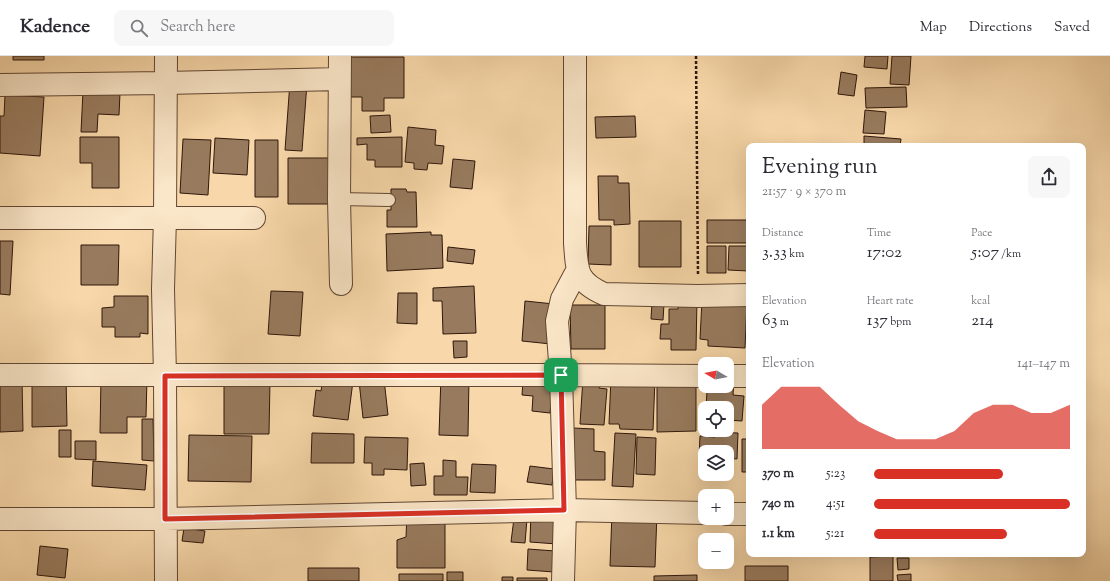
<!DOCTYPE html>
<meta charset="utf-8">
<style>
body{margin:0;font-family:"Sorts Mill Goudy",serif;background:#f7f7f7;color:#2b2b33;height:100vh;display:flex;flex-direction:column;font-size:15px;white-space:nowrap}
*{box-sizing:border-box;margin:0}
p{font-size:13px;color:#7c7c81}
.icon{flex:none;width:22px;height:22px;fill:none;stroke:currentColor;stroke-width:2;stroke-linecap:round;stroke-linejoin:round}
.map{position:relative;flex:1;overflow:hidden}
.details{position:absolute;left:746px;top:87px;width:340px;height:414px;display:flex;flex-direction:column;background:#fff;border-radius:8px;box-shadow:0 4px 16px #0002}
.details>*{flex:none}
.needle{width:26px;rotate:280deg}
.fabs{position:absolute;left:698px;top:301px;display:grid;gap:8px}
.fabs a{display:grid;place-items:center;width:36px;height:36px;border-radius:8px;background:#fff;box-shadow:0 4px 16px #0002;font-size:20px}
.pin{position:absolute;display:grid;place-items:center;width:34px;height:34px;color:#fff;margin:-17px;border-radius:8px;box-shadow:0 2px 6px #0006}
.round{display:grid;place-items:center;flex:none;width:42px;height:42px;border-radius:8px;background:#f7f7f7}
.summary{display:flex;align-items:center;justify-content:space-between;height:68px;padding:0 16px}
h1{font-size:22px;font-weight:600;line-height:30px}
.metrics{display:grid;grid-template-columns:repeat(3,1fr);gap:6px;height:68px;padding:4px 16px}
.metrics div{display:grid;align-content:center}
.metrics b{font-size:17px;font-weight:600}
.metrics small{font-size:11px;font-weight:400}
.metrics p{font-size:11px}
.chart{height:112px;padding:8px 16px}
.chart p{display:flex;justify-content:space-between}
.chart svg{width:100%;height:72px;margin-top:4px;fill:#d93025;opacity:.7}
ul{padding:0 16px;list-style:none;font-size:13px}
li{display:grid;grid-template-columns:64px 48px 1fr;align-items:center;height:30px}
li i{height:10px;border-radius:5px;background:#d93025}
header{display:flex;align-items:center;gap:24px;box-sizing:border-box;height:56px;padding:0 20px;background:#fff;border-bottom:1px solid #e1e1e2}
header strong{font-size:19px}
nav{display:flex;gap:22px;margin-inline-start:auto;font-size:14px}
.search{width:280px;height:36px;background:#f7f7f7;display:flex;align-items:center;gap:10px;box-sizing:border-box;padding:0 14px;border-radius:8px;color:#7c7c81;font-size:15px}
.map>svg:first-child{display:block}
.building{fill:#987b5e;stroke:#2f170b}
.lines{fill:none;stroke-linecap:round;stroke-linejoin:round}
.lane-casing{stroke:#614733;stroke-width:14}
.street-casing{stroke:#614733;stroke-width:24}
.path{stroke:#2f170b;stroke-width:2.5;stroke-dasharray:3 2;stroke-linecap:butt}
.lane{stroke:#fae6c8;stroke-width:12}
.street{stroke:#fae6c8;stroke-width:22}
.route-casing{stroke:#fff;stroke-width:8}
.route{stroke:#d93025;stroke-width:5}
</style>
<header>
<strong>Kadence</strong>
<div class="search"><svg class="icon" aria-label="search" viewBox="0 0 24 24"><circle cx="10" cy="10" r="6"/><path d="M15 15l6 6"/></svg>Search here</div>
<nav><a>Map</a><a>Directions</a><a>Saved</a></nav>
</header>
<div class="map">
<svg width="1110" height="525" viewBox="0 0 1110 525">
<rect width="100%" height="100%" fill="#f8d8aa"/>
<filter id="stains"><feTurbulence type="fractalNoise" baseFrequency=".005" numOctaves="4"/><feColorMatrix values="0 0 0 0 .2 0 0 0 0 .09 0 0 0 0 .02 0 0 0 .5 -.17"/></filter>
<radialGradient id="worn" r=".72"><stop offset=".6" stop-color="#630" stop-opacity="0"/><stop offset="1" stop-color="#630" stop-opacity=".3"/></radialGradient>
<path class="building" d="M13,0h31v4h-31z
M865,0h23l-1,13 -23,-2z
M892,0h19l-2,29 -19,-1z
M350,1h54v41h-20v13h-22v-14h-13z
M841,16l16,3 -3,21 -16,-2z
M290,26l17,1 -5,68 -17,-1z
M906,31l1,20 -41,1 -1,-20z
M83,35l37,2 -1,22 -21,-1 -1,18h-16z
M5,39l39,2 -4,59 -40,-3v-37h4z
M865,54l21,2 -2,22 -21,-1z
M390,59l1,17 -20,1 -1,-17z
M635,60l1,21 -40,1 -1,-21z
M408,71l28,3 -1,15 9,1 -2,18 -14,-1 -1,7 -13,-1v-6l-9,-1z
M864,80l37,3 -1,7h-36z
M80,81h39v51h-27v-25h-12z
M402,81v30h-27v-7h-8v-16l-10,1v-7z
M215,82l34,2 -2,35 -34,-2z
M183,83l28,1 -3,55 -28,-2z
M255,84h23v57h-23z
M288,102h47v46h-47z
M453,103l22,2 -3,28 -22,-2z
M598,120h20v7h11l1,41 -16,1v-5h-15z
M391,133h15l1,3h9l1,35h-30v-17h4z
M707,164h42v23h-42z
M639,165h42v46h-42z
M589,170h22v39l-23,-1z
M431,176v3h11l1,33 -56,3 -1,-37z
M0,185h13l-3,54 -10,-1z
M81,189h38l-1,40h-37z
M707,190h19v27h-19z
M729,190h20v25l-21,-1z
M448,191l27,3 -2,14 -26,-3z
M474,230l2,47 -33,1 -1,-33h-9v-13z
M271,235l32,1 -3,44 -32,-2z
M398,237h19v31l-20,-1z
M114,240h34v38l-8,-1v4h-25v-10h-13v-19l12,-1z
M679,241l18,1 -1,52h-25v-11h-11l1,-15h8v-15h9z
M702,244l45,2 -2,46 -37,-2v-6l-8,-1z
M525,245l29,3 -3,40 -29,-3z
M652,246l12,2 -1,16 -12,-1z
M570,249h35v44h-34z
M453,285h14v16l-13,1z
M66,320l1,50 -35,1v-44z
M441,320l28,1 -1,59 -29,-1z
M323,321l30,4 -5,39 -35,-4 3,-26 5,1z
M611,321l44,2 -2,51 -33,-1 -1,-5h-10z
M101,322h46l-1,39h-19v16h-27z
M583,322l16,1v9l8,1 -3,36 -24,-1z
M0,323h22l1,52 -23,1z
M224,323l46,1 -1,54h-45z
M384,323l4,36 -25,3 -4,-37z
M734,324l-1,15 11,1 -2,25 -15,-1v-12h-21l1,-17h9v-5h11z
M523,325l30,3 -3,29 -18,-2 1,-15 -11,-1z
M696,328v47l-39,1v-47z
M142,363h11l1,42 -12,-1z
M573,372l21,1v22l11,1v28h-33z
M59,374h12v27h-12z
M715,376l23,1 -1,26 -10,-1v-6h-22v5h-6l1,-21 15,1z
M312,377l42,1v29h-43z
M615,377l21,1 -3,53 -21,-1z
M189,379l63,1 -1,46 -63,-1z
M365,381l43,1 -1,32 -23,-1v6h-12v-12h-8z
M637,381l19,1 -1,37 -19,-1z
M742,383h7v33h-7z
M75,385h21v19l-21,-1z
M443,404l13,1v16h12l-1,18h-33v-19h9z
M93,405l54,4 -2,25 -53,-4z
M424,407l2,22 -15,1 -1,-22z
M472,408l24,1 -1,28 -25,-1z
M530,410l24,3 -2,16 -25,-3z
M531,456l27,2 -1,30 -27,-2z
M612,456l45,1 -2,54 -45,-1z
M407,458h38v54h-48v-28l9,-3z
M514,462l13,1 -2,24 -14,-1z
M184,472l21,3 -2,12 -21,-2z
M40,490l28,3 -3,29 -28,-3z
M528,493l27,2 -1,21 -27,-2z
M893,500v25h-23v-24z
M897,502h12v11l-11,1z
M745,510h43v15h-43z
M308,512h51v13h-51z
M447,516h16v9h-16z
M399,518h44v7h-44z
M911,518v7h-13l-1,-6z
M697,519v6h-43v-5z
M502,521h11v4h-11z
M517,522h30v3h-30z"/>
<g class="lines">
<defs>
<path id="lane" d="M339,143l50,1"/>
<path id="street" d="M166,0l-1,161 -2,72 2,87 1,205
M340,0l-1,143 2,85
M575,0v187c2,27 1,39 29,51l94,2 51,-1
M0,29l165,-2 174,-4
M0,162h254
M0,319h561l144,1
M727,320h22
M727,458h22
M0,463h165l400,-9 140,3
M563,525l2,-71 -4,-135 -4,-54 5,-22 15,-28"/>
</defs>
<use href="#lane" class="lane-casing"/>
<use href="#street" class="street-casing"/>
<path class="path" d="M696,0l2,219"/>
<use href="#lane" class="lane"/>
<use href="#street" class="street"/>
</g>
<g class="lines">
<defs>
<path id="route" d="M561,319l3,135 -399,9v-143z"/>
</defs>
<use href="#route" class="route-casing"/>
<use href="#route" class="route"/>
</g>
<rect width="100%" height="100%" filter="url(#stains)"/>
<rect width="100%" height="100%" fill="url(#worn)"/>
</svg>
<div class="fabs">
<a><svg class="needle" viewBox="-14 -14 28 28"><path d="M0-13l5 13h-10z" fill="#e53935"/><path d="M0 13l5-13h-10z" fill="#7c7c81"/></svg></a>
<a><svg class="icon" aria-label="locate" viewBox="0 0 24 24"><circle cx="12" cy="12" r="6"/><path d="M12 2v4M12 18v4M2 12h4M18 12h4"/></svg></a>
<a><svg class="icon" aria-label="layers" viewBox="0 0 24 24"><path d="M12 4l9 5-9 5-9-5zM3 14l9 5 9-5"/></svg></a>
<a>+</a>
<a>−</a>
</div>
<div class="pin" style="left:561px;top:319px;background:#1e9e55"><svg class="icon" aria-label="arrive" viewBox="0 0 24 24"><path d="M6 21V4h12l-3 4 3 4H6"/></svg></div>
<section class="details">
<div class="summary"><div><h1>Evening run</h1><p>21:57 · 9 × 370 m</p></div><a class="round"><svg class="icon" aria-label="share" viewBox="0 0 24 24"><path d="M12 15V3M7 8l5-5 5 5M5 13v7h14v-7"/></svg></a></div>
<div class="metrics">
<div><p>Distance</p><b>3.33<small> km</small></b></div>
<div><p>Time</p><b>17:02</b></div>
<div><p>Pace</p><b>5:07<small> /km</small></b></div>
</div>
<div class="metrics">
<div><p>Elevation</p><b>63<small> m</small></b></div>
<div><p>Heart rate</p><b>137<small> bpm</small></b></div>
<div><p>kcal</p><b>214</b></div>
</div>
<div class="chart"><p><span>Elevation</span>141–147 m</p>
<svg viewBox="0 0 160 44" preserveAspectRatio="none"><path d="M0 44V17L10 6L20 6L30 6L40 17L50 27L60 33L70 38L80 38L90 38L100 33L110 22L120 17L130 17L140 22L150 22L160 17V44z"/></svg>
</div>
<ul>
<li><b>370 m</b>5:23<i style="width:66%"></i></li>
<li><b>740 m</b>4:51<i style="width:100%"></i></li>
<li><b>1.1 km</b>5:21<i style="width:68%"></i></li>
</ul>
</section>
</div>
